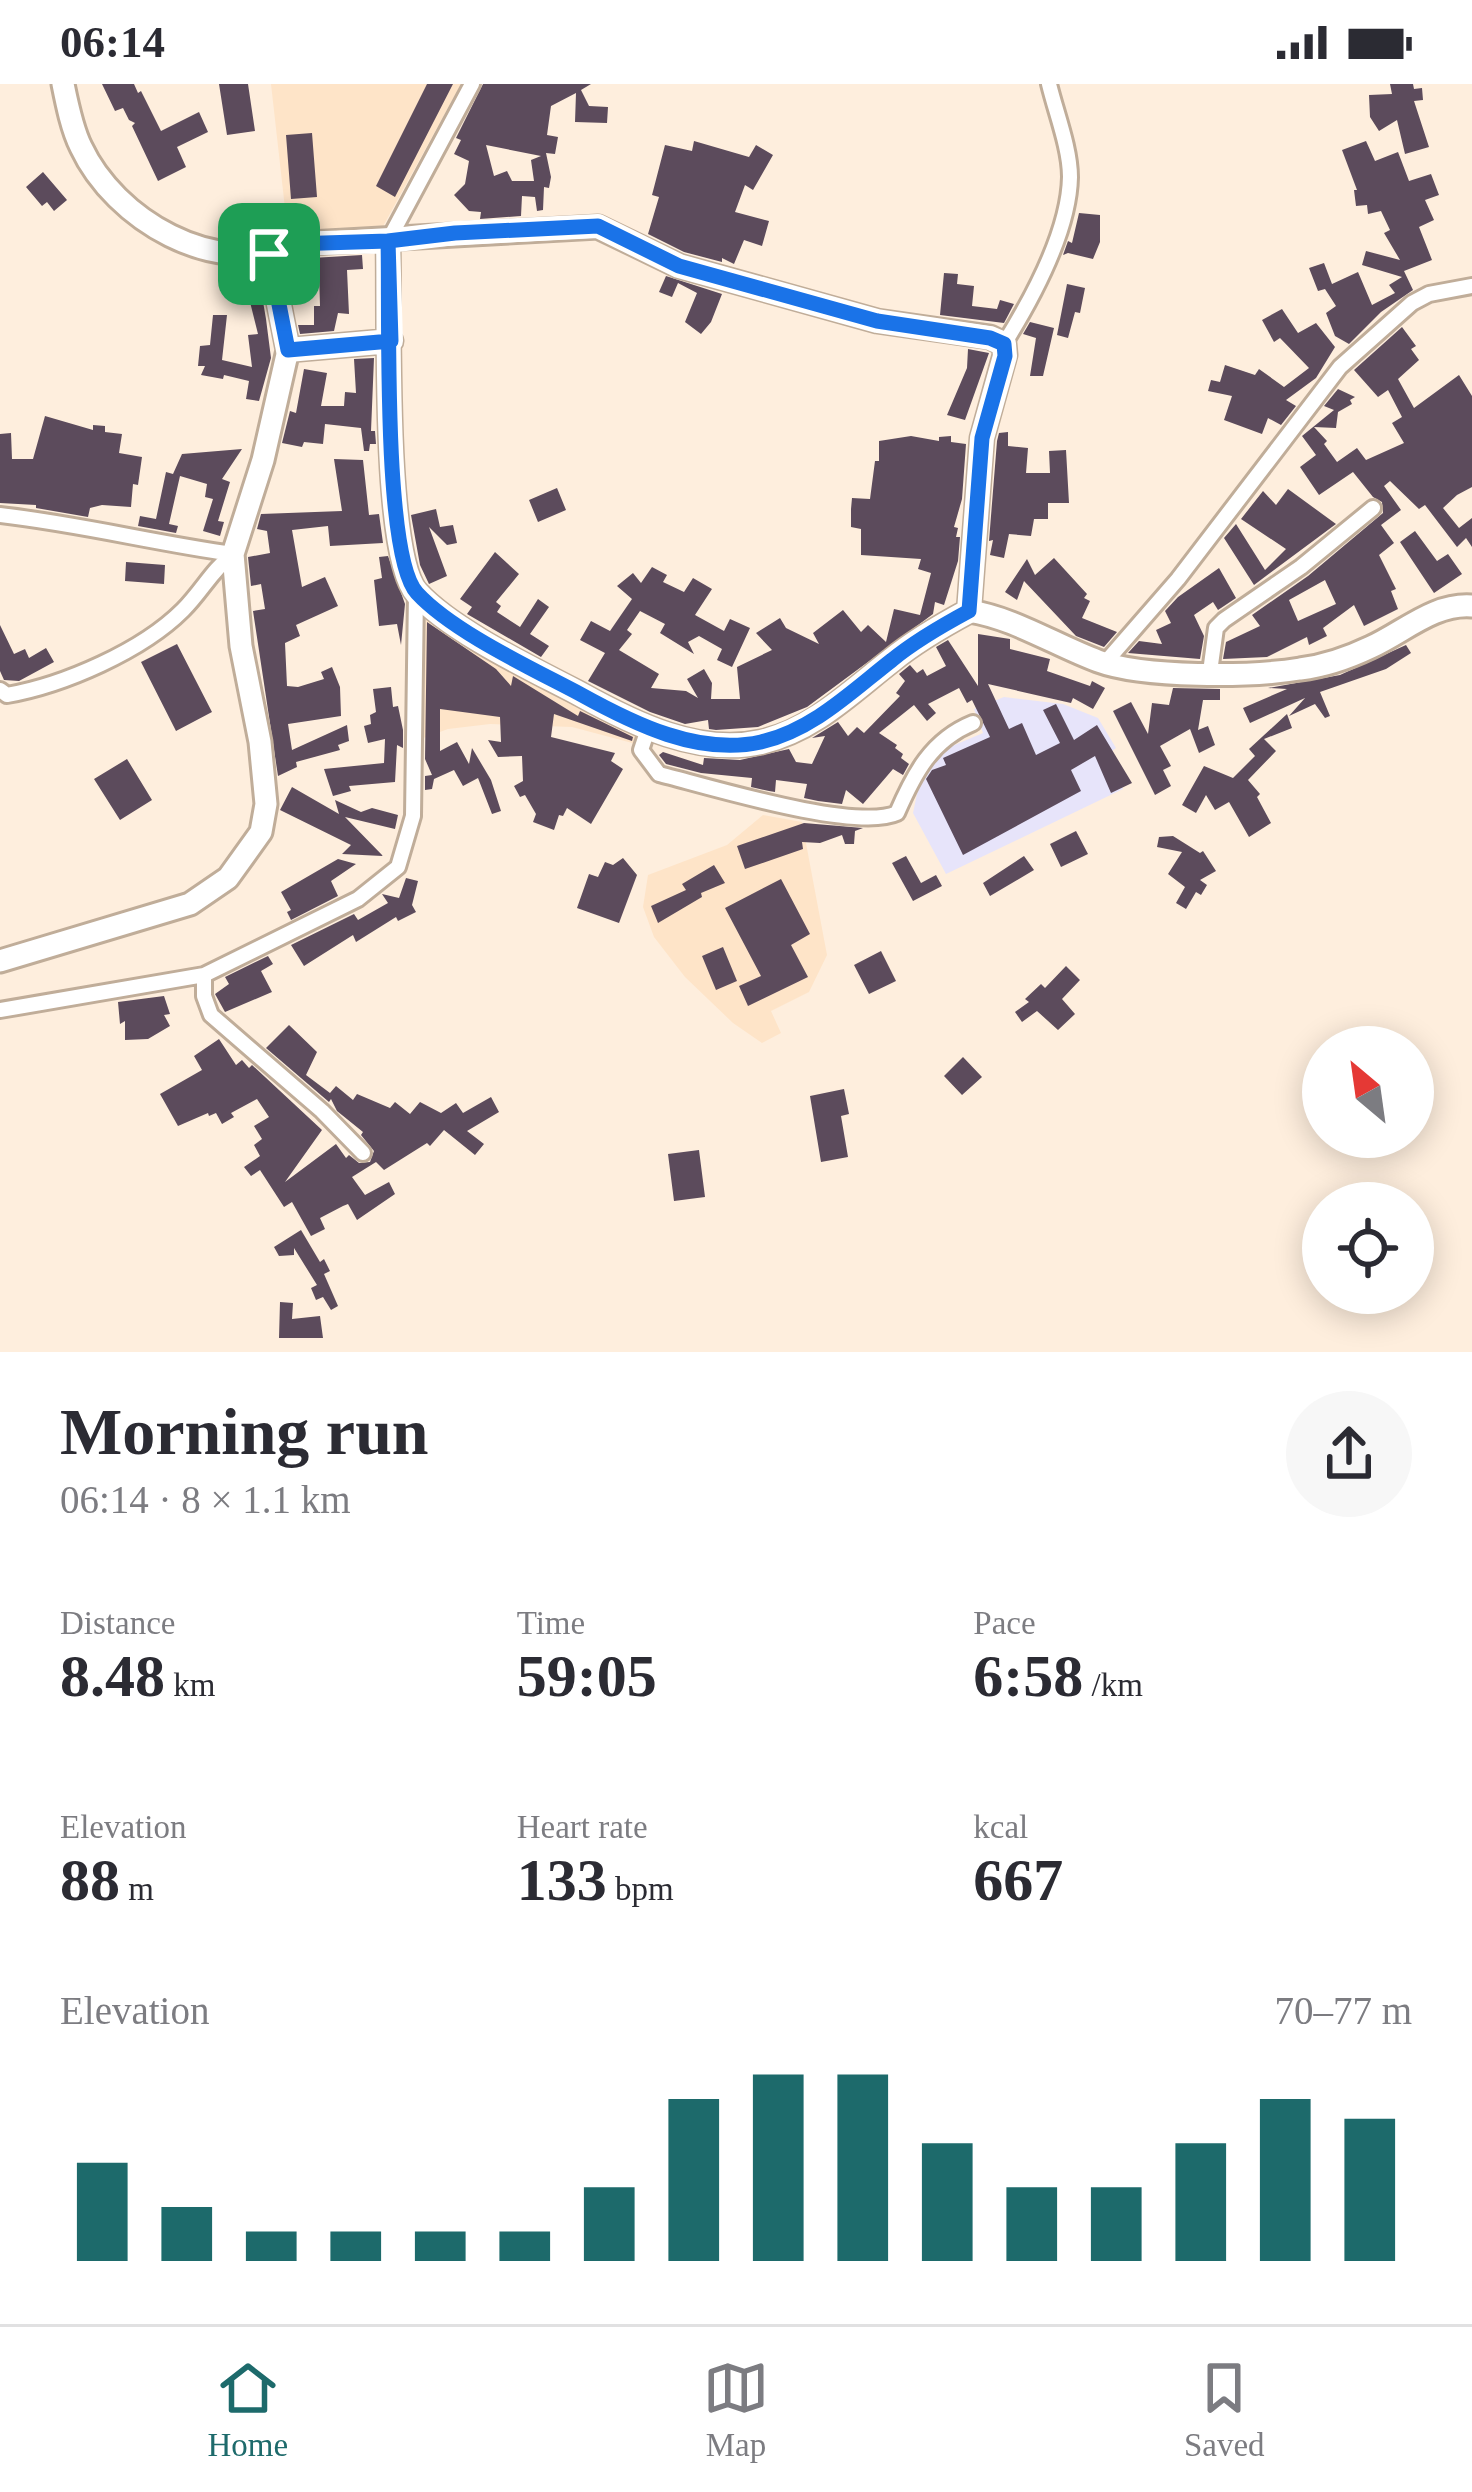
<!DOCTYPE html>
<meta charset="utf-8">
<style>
body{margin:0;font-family:"Times New Roman",serif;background:#f7f7f7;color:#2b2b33;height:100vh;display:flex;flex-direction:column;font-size:45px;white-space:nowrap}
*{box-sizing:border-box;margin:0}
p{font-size:39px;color:#7c7c81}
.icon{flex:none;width:66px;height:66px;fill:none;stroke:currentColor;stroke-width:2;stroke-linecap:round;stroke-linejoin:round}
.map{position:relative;height:1268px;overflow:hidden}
.sheet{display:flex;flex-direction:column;background:#fff;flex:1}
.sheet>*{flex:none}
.needle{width:78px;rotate:331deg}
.tools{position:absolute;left:1302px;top:942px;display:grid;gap:24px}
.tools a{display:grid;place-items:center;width:132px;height:132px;border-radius:50%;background:#fff;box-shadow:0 6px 30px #0003;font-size:60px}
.pin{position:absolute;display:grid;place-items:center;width:102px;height:102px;color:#fff;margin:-51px;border-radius:24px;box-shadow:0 6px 18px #0006}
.round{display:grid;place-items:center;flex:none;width:126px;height:126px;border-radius:63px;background:#f7f7f7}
.headline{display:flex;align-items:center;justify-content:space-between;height:204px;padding:0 60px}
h1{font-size:66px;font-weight:700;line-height:90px}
.figures{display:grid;grid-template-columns:repeat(3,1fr);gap:18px;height:204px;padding:12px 60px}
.figures div{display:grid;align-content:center}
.figures b{font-size:60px;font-weight:700}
.figures small{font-size:33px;font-weight:400}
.figures p{font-size:33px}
.chart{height:336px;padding:24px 60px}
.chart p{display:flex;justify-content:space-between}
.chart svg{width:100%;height:216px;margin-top:12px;stroke:#1d6a6b;stroke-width:6}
.status{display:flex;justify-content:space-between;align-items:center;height:84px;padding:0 60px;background:#fff;direction:ltr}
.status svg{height:33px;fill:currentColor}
.tabs{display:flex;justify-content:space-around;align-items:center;height:168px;border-top:3px solid #e1e1e2;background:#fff;font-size:33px;color:#7c7c81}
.tabs a{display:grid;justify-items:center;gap:6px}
.tabs .active{color:#1d6a6b}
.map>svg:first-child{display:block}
.built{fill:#fee4c8}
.medical{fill:#e7e4fa}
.building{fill:#5c4b5c;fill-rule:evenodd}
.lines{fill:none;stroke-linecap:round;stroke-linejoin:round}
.street-casing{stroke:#c0ad99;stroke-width:20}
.secondary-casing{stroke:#c0ad99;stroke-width:27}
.street{stroke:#fff;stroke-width:14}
.secondary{stroke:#fff;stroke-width:21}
.route-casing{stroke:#fff;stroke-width:24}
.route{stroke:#1a73e8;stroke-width:15}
</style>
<div class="status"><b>06:14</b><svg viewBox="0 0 49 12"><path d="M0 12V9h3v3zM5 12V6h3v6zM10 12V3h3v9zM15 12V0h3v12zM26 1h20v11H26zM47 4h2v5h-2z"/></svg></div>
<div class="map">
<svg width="1472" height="1268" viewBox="0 0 1472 1268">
<rect width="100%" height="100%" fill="#feeedd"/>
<path class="built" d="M271,0h190l-80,146 -93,5z
M420,522l222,119 -6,19 -64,-17 -82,-3 -42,5 -30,11z
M763,731l39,7 25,133 -18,37 -38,19 10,22 -19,10 -29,-20 -48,-46 -31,-40 -11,-30 5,-32 79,-30z"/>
<path class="medical" d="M1004,613l59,7 35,14 18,30 -8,6 15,35 -177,85 -33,-61 9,-43 23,-21 38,-16 -9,-24z"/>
<path class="building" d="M102,0h32l4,9 3,-2 20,40 38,-19 9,20 -31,15 9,20 -28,14 -26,-55 3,-3 -6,-3 -6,-12 -8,3z
M219,0h29l7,47 -28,4z
M427,0h26l-58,113 -19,-11z
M483,0h108l-10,6 8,16 19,1 -1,16 -32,-1 1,-29 -25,13 -4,29 11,2 -3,17 -9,-1 5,24 -2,11 -5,-1 -1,23 -6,1 -2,-14 -13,-1 -1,20 -41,3 1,-7 -12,-1 -15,-16 11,-11 4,-23 -15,-7 7,-14 -5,-2zM486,61l55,11 -10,4 3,21h-22l-5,-10 -13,5z
M1390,0h23l1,5 8,-1 1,12 -9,1 15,46 -24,7 -8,-34 -18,11 -9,-14 -1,-22 23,-1z
M312,49l5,64 -26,2 -5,-64z
M694,57l55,16 7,-12 17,10 -20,35 -8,-5 -10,27 34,9 -7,25 -18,-6 -10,24 -12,-6v4l-38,-10 -36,-18 11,-37 -7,-2 13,-50 27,6z
M1366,57l9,20 23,-9 11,29 22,-7 8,21 -14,5 9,20 -15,7 13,33 -28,11 9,19 -32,22 -32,32 -14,-8 -9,-23 10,-7 -11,-17 -7,2 -9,-23 15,-5 8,21 26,-12 14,33 23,-12 -6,-8 13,-8 -40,-12 4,-14 34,9 -16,-27 6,-3 -9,-19 -13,3 -1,-9 -11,1 -2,-16h3l-15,-40z
M43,88l24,28 -13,11 -7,-9 -5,4 -16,-19z
M1079,129l21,2v27l-7,17 -25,-6 -5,2 5,-14 4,2z
M362,171l1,14 -16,1 2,44 -11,-1 -4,18 -34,3 -2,-9h16v-19h6l-1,-34 -6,1 -1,-15z
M240,184l20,16 6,35 5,39 -12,43 -13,-2 3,-18 -25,-6 -1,4 -22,-4 4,-9h-7l2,-20 10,-1 3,-30h14l-5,45 30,7 -4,-32 10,-1 -9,-36 -6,-4z
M944,189l14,1 -1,10 17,2 -2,20 25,3 3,-9 14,4 -10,19 -64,-8z
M666,192l56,18 -11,28 -10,12 -16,-12 12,-29 -19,-10 -6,14 -13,-5z
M1067,200l18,4 -5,25 -5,-1 -7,26 -11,-3z
M1282,225l16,24 18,-10 19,24 -19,31 -30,22 10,6 -15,19 -13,-7 -6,16 -38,-14 8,-24 -24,-5 3,-11 9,2 5,-17 30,10 4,-6 25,18 25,-19 -29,-30 -6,4 -12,-22z
M1030,238l24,6 -11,48h-13l6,-38 -13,-4z
M1402,243l14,19 -5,3 8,11 -21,19 16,29 45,-33 13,21v91l-15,8 -14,13 16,20 13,-10v29l-6,-9 -9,9 -32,-42 -6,4 -29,-28 -6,5 17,24 -20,15 13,18 -15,12 17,34 -5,2 7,18 -34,17 -10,-21 -31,23 4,8 -18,9 -2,-8 -40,20 -44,2 3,-17 34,-16 -8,-11 56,-39 75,-63 -1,-11 -9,-5 -20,-25 -34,23 -19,-28 16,-12 -14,-19 32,-26 -10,-4 14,-17 17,8 -5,3 2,4 -14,8 -2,16 -22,-1 13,14 -3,3 13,18 20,-14 9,12 38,-17 -12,-20 10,-6 -14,-27 -10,7 -24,-27zM1325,496l11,24 -38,17 -9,-21z
M968,265l21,4 -24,67 -18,-5 20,-47z
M374,274l-3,73h4l1,13h-6l-1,7h-5l-3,-23 -36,-4 -2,20 -19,-2 -2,5 -20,-4 8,-32 6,2 8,-44 23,4 -6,33h23l1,-14 11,1 -2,-34z
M45,332l48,14v-5l12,1v6l17,2 -3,19 23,4 -4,28 -5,-1 -2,23 -29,-2 -12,3 -2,9 -52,-9v-3l-36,-2v-69l11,-1 1,26h21z
M1008,348v14l20,2 -2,25h24l-1,-22 17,-1 3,53h-21v16h-14l-3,17 -22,-2 -5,24 -14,-3 3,-15 -4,1 8,-100 2,-8z
M911,352l28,5v-4l12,-1v6l15,2 -4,55 -8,28 4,1 -2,9h4l-2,24 -14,44 -9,-3 -2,12 -126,93 -49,20 -42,3 -7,-1 -1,-9 -23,4 -35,-12 -62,-31 17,-28 -25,-13 11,-19 19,10 22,-32 -15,-13 16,-13 8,10 11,-16 15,8 -4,7 21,10 9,-14 19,11 -17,26 29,16 6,-12 20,9 -18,39 -15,-7 5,-11 -23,-13 -11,6 6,12 -34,-21 5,-9 -25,-13 -13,19 5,4 -13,16 40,24 -8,14 35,3 12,7 -11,-19 17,-10 8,14 -1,16h29l-3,-32 35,-17 -16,-17 24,-15 6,10 33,16 -6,-11 30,-23 18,22 7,-7 18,17 8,-33 26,6 11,-42 -13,-4 3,-10 -60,-4v-26l-10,-2v-18l1,-11 18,1 5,-38h4v-20z
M242,365l-20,30 8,3 -12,39 6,1 -4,14 -17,-5 10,-32 -8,-2 2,-13 -27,-8 -11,48 9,2 -2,7 -38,-7 2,-10 16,3 10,-47 7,2 9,-20z
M334,375l29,1 6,55 10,-1 4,29 -53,3 -2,-20 -36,4 10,57 23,-10 13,29 -42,19 4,11 -15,7 2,43 11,1 26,-8 -3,-7 11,-5 8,20 1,29 -53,8 4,26 55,-25 2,16 -11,4 2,5 -44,12 1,5 -19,9 -25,-165 12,-2 -4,-25 -10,2 -3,-29 22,-4 -3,-22 -10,-2 4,-15 81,-3z
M557,404l9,22 -28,12 -9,-22z
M1288,405l48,35 -82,61 -30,-47 12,-14 29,46 21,-21 -45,-30 22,-28 13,14z
M436,425l4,18 13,-2 4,18 -10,2 -18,-18 18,49 -18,8 -9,-19 -9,-50z
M1415,447l22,30 11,-7 14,20 -28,19 -34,-51z
M495,468l24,22 -23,28 5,4 -4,6 23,15 18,-28 11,8 -19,27 19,12 -8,11 -74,-43 5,-7 -12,-8z
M388,472l17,48 -4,41 -4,-21 -18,2 -5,-46 8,-2 -3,-21z
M1054,474l33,36 -3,4 6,3 -8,17 35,14 -13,15 -28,-11 -52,-55 -7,19 -12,-8 22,-33 8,16z
M126,478l39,3 -1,19 -39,-3z
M1219,484l17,30 -18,12 -5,-8 -19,13 10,21 -4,23 -72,-6 11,-12 23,3 -6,-14 15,-7 -6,-12 13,-14z
M427,538l69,47 15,17 2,-10 65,40 2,-5 53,26 -1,4 -78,-27 -3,23 64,16 -4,8 12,8 -32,55 -24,-16 -4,8 -4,-1 -5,15 -21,-8 3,-8 -11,-19 -5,2 -6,-11 9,-5 -1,-25 -24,1 -10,-17 13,2 -1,-25 -60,-8v42l17,-9 12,22 3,-16 19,32 10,31 -9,3 -14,-36 -15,8 -9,-16 -20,9 -2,10 -7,1v-14l7,-1 -7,-16z
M0,541l14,29 11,-5 4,9 17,-10 8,14 -35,19 -15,-1 -4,-9z
M978,550l32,5v10l40,10 -3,12 43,15 2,-5 13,7 -12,21 -20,-11 -2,5 -83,-19 21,45 13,-6 14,32 24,-12 -17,-33 13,-6 18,36 23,-15 35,58 -21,10 -16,-37 -24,14 10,21 -118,64 -37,-76 6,-9 14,-5 -3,-7 47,-21 -18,-37 -5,3 -8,-15 -31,16 8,9 -9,8 -13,-16 -35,28 18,12 -2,3 8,6 -2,4 8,6 -6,11 -10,-6 -30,35 -17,-14 -4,14 -24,-3 -14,-3 3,-14 -31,-4 -1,12 -6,-1 -18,-4 1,-9 -51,-5 -35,-9 -7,-9 4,-3 40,13 1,-7 36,2 49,-11 7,13 16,2 13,-28 -13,2 26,-16 10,14 9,-9 7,6 36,-37 -4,-3 9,-12 -6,-7 11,-9 7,8 6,-4 4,7 19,-10 -10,-19 12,-7 30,46z
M177,560l35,68 -36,19 -35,-69z
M1406,561l5,8 -25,16 -66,23 10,24 -5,2 -10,-14 -26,12 16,-18 -55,25 -7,-15 44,-19 -19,-1 72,-13z
M391,603l2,20 5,-1 5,24v18l-6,-3 -2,37 -46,4 2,5 -18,5 -9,-27 60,-6 1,-24 -17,4 -4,-17 7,-2 -1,-9 6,-3 -3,-23z
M1173,604l47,1v11h-17l-5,30 10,-4 7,19 -16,8 -9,-24 -30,17 11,20 -8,4 8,16 -16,9 -42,-84 18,-9 17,32 4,-31 17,2z
M1287,630l5,14 -28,11 12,12 -28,29 12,14 -3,3 14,26 -22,14 -20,-35 -14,8 -9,-15 -10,18 -14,-8 22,-39 29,12 22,-22 -6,-7z
M127,675l25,41 -32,20 -26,-41z
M292,703l47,27 -4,-14 26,12 11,-4 26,7 -3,14 -50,-12 38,39 -41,-2 9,-9 -71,-35z
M804,739l59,5 -8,3 -1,13h-9l-3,-9 -22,8 -18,-1 1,7 -58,20 -8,-23z
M1076,747l12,23 -27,13 -11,-23z
M1173,752l27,17 3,-2 13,20 -16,9 7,5 -6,10 -5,-3 -10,17 -10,-6 9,-16 -17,-13 14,-22 -25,-5 2,-10z
M906,772l15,27 15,-8 6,11 -29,15 -21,-38z
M1024,772l10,14 -44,26 -7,-13z
M623,774l14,17 -18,48 -42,-15 12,-34 9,3 7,-15 8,3z
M338,775l18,5 -25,17 7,15 -47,24 -4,-8 4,-2 -10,-18z
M714,781l11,18 -24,10 1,4 -44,26 -7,-17 35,-16 -4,-6z
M406,794l12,3 -6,24 4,7 -18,9 -2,-4 -40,25 -3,-7 -49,31 -13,-21 63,-31 4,6 30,-17 -6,-9 17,4z
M781,795l29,55 -19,11 17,32 -60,29 -9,-20 22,-10 -36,-68z
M723,863l14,34 -21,9 -14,-34z
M881,867l15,30 -27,13 -15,-29z
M268,872l5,8 -12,7 11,21 -47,20 -10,-18 14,-10 -4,-7z
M1066,882l14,14 -18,19 13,15 -17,16 -21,-19 -15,11 -7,-10 14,-10 -4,-3 16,-15 4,4z
M164,912l6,18 -6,1 6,11 -22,13 -23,1v-19l-5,3 -2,-22z
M289,941l28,27 -11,23 24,18 6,-7 17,14 4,-6 33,14 5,-6 15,12 10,-12 21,11 15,-10 7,10 28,-16 8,15 -32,19 17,13 -9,11 -31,-25 -14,16 -3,-3 -43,27 -8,-8 -24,15 13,18 24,-13 6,12 -38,26 -9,-16 -5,2 -23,12 5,11 -14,7 -19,-34 -8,5 -24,-37 -9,6 -7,-9 16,-11 -6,-11 8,-6 -8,-13 15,-9 -12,-18 -26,14 3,4 -12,7 -6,-11 -7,3 -1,-3 -30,13 -18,-32 42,-24 -8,-14 25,-17 17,26 6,-5 7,8 3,-3 70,65 -37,52 51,-38 10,14 3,-3 10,8 11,-1 4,-11 -13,-16 2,-3 -26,-21 -6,-12 -2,3 -63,-54z
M963,973l19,20 -20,18 -18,-19z
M844,1005l5,25 -8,2 7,41 -27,5 -11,-66z
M699,1066l6,47 -31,4 -6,-47z
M301,1146l19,32 4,-3 6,12 -6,3 14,32 -7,4 -8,-13 -7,3 -5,-12 6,-3 -23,-37v7l-15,1 -5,-9z
M280,1218l13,1 -1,16 28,-3 3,22h-44z"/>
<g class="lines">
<defs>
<path id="street" d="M388,157l84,-157
M1004,260c28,-45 65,-112 66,-167 0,-29 -14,-64 -21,-93
M0,431c79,9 155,28 233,39
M1104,580l74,-85 162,-212 72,-64 17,-9 43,-8
M1210,588l6,-44 8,-8 77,-53 72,-59
M0,606l7,5c57,-10 135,-44 176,-85 19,-19 29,-40 50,-56
M649,642l-8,24 18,24c48,12 197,58 238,39 17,-39 34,-73 76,-90
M204,891v21l7,19 111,96 41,42
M0,926l204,-35 154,-76 40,-32 15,-51 3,-224"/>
<path id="secondary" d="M63,0c4,20 9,45 18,63 34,73 134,131 211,97l306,-17 81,39 198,55 113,16 14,7 1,11 -23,83 -13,173
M388,157c2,63 -6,314 29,352 36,39 115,76 163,101 54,30 119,62 181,48 52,-11 91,-51 131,-82 23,-19 51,-35 77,-49 45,7 86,34 129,50 46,17 153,16 202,8 25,-3 48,-11 71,-22 33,-15 63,-44 101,-41
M288,266l103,-9
M0,877l190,-57 38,-26 33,-46 5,-28 -6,-62 -19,-96 -8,-92 30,-94 25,-110 -19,-96"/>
</defs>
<use href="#street" class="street-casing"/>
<use href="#secondary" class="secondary-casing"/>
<use href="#street" class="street"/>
<use href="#secondary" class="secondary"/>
</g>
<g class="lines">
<defs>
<path id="route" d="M269,170l19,96 103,-9 -3,-100 67,-8 143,-7 81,40 198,55 113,17 14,6 1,12 -23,82 -13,173c-26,14 -54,30 -77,49 -40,31 -79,70 -131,82 -62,14 -127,-18 -181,-48 -47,-25 -127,-62 -163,-101 -35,-38 -27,-289 -29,-352l-96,3 -23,10"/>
</defs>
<use href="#route" class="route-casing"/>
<use href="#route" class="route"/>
</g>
</svg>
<div class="tools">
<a><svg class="needle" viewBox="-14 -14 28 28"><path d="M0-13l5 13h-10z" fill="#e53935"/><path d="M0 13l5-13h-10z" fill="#7c7c81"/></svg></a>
<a><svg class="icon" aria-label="locate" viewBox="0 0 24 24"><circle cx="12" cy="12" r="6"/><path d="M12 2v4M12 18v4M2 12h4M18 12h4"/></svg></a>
</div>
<div class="pin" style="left:269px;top:170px;background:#1e9e55"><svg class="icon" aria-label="arrive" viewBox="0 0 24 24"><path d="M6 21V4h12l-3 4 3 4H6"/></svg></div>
</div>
<section class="sheet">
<div class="headline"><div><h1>Morning run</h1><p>06:14 · 8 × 1.1 km</p></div><a class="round"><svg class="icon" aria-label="share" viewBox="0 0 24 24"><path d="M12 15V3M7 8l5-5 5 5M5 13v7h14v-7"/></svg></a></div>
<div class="figures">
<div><p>Distance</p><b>8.48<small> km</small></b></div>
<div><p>Time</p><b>59:05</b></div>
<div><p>Pace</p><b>6:58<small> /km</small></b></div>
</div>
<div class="figures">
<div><p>Elevation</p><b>88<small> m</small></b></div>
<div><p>Heart rate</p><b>133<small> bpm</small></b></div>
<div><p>kcal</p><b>667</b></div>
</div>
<div class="chart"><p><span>Elevation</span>70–77 m</p>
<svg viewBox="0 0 160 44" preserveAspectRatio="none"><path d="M5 44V24M15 44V33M25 44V38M35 44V38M45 44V38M55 44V38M65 44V29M75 44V11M85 44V6M95 44V6M105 44V20M115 44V29M125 44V29M135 44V20M145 44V11M155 44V15"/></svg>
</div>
</section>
<nav class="tabs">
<a class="active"><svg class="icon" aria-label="home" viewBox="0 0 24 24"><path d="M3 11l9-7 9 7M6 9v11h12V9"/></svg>Home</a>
<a><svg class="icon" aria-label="map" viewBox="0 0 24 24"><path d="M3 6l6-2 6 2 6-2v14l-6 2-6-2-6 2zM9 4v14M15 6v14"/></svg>Map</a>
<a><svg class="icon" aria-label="saved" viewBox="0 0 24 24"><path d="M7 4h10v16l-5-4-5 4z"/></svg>Saved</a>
</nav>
